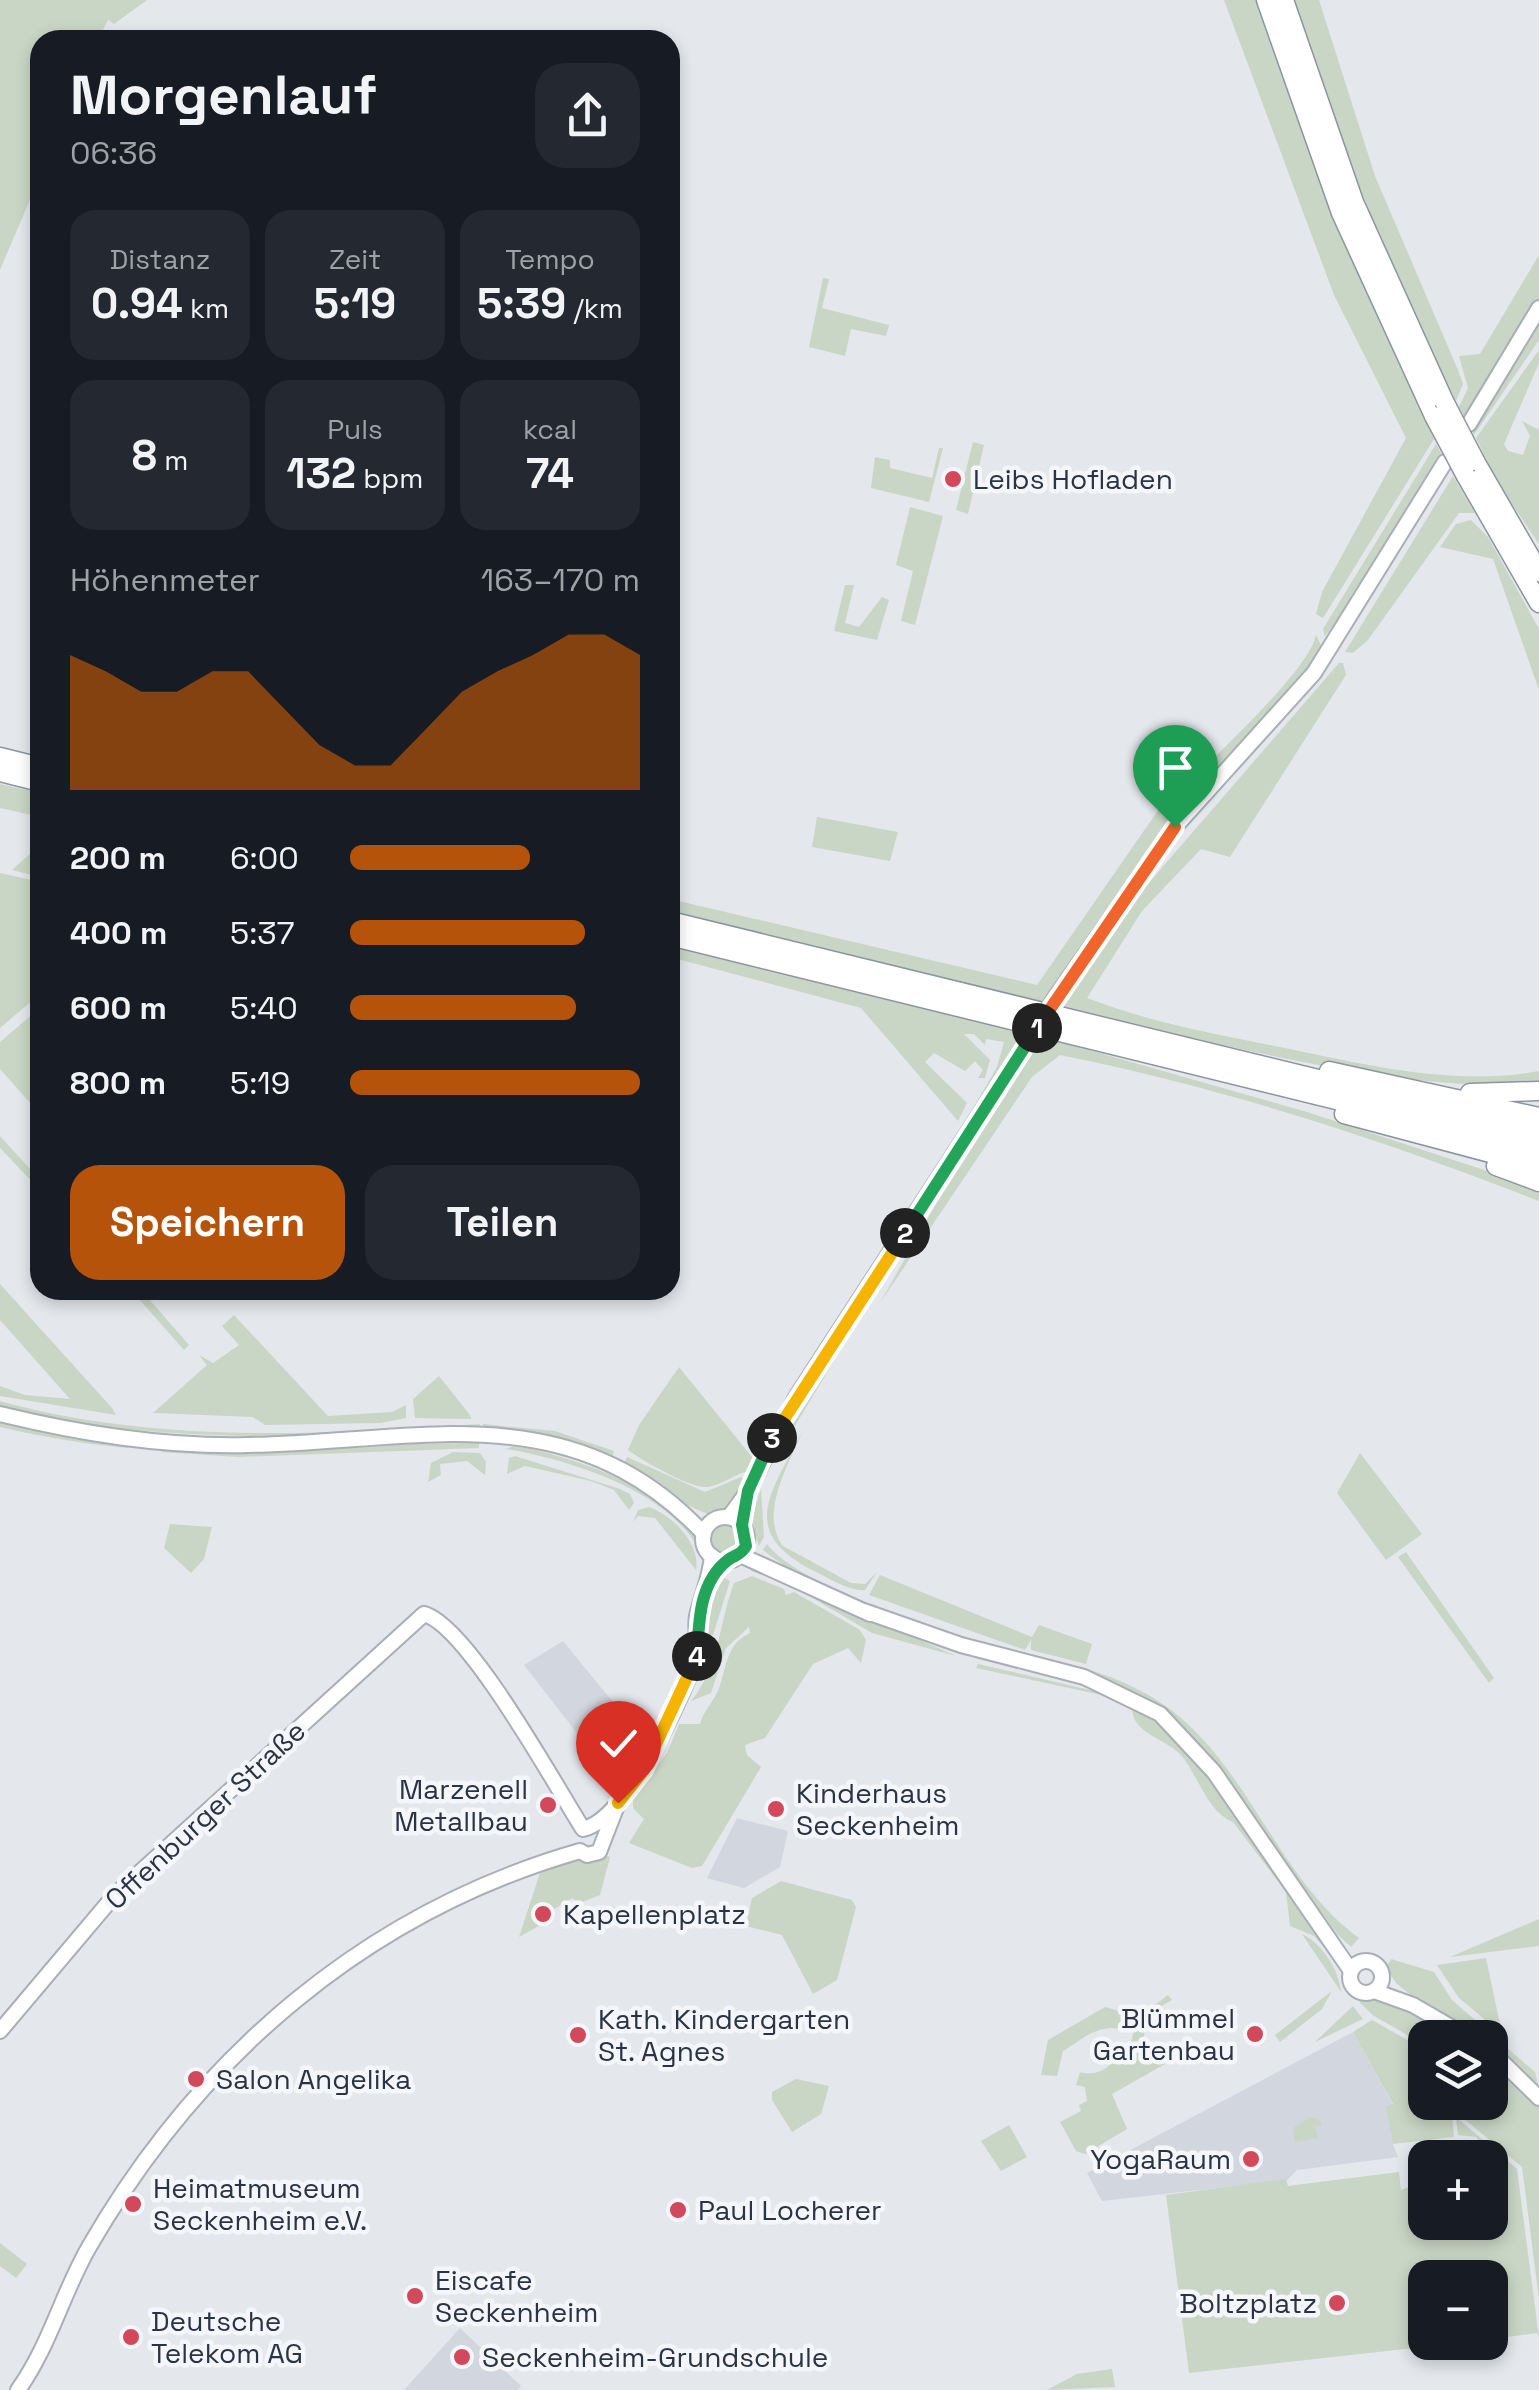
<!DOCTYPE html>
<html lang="de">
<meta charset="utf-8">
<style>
body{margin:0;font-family:"Space Grotesk",sans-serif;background:#242831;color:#f1f3f6;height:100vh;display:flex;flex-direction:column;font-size:38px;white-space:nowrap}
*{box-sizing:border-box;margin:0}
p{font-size:32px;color:#9ea1a6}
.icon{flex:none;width:55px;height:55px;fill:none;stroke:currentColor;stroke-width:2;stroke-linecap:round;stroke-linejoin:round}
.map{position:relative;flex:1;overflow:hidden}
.panel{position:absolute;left:30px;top:30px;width:650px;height:1270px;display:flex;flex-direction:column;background:#171b24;border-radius:30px;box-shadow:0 5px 15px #0003}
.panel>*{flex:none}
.controls{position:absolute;left:1408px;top:2020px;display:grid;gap:20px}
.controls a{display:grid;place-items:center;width:100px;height:100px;border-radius:20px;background:#171b24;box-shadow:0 5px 15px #0003;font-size:50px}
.pin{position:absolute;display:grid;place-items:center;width:85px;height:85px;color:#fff;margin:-102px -42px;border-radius:50% 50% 50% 0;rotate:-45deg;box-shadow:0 0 10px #0007}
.pin .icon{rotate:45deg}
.km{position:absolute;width:50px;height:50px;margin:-25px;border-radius:50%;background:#222;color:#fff;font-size:28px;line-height:50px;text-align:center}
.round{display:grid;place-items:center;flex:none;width:105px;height:105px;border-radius:30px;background:#242831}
.overview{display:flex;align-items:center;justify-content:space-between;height:170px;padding:0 40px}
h1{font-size:55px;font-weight:700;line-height:75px}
.stats{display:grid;grid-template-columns:repeat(3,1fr);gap:15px;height:170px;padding:10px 40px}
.stats div{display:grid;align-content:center;border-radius:25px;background:#242831;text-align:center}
.stats b{font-size:42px;font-weight:700}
.stats small{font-size:28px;font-weight:400}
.stats p{font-size:28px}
.chart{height:280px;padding:20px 40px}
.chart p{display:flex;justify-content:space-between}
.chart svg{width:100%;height:180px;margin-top:10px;fill:#b45309;opacity:.7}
.cta{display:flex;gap:20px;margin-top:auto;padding:20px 40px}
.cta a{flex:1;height:115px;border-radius:30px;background:#b45309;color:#fff;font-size:40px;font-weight:700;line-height:115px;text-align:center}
.cta a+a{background:#242831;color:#f1f3f6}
ul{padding:0 40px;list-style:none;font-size:32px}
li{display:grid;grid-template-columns:160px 120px 1fr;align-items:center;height:75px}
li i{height:25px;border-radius:12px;background:#b45309}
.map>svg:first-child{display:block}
.built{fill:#d2d6de}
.green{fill:#c9d6c5}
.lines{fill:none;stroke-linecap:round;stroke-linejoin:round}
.secondary-casing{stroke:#a9aeb7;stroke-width:18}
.highway-casing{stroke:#8b94a3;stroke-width:21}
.secondary{stroke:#fff;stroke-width:14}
.highway{stroke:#fff;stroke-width:18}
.secondary-bridge-casing{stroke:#a9aeb7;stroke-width:18;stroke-linecap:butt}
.highway-bridge-casing{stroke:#8b94a3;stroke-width:21;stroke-linecap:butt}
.secondary-bridge{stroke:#fff;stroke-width:14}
.highway-bridge{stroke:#fff;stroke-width:18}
.split-1-casing{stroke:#fff;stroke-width:20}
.split-2-casing{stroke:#fff;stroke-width:20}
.split-3-casing{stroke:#fff;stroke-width:20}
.split-4-casing{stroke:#fff;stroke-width:20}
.split-5-casing{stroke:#fff;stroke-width:20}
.split-1{stroke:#f0652b;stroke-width:12}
.split-2{stroke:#22a559;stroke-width:12}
.split-3{stroke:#f5b400;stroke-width:12}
.split-4{stroke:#22a559;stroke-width:12}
.split-5{stroke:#f5b400;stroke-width:12}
.poi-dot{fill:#d1495b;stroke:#f4f6f9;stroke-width:4}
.labels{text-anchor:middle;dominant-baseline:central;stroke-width:9;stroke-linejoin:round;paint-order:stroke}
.poi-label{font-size:28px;fill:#2b3445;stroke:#f4f6f9;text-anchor:start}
.street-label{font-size:28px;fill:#2b3445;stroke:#f4f6f9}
</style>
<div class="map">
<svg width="1539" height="2390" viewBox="0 0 1539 2390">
<rect width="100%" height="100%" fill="#e4e7ec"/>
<path class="built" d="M563,1641l58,71 33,16 -35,59 -95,-122z
M737,1818l51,13 -8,36 -36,21 -37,-10z
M1353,2032l40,73v39l5,13 -101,13 -10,10 -185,21 -15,-28z
M460,2328l61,58 -3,4h-114z"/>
<path class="green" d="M0,0h147l-33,24 -6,-4 -10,20h-58v136l-40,94z
M1224,0h33l79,225 98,214 -111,179 -7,-4 6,-22 84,-154 -72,-143z
M1294,0h25l56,176 83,194 5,14 -7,17 -58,-114 -37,-93z
M1539,255v45l-73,120 -7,-13 9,-19 -9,-32 21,-2z
M823,278l6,1 -7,29 67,17 -3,11 -35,-7 -6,27 -36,-9z
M1539,321v19l-65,95 -3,-5z
M1539,350v13l-35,81 4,7 15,4 7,-19 -8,-15 17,9v114l-40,-59 -23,-47z
M973,442l11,3 -16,69 -12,-4z
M1436,444l7,13 -86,139 -32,40 -2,-7z
M939,448h4l-14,54 -58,-14 4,-31 15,3v8l42,10z
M1453,476l22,37h-16l-91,127 -15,13 -8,-1z
M910,507l33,9 -28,109 -14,-4 12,-50 -17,-6z
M1471,520l17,17 51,92v61l-46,-131 -53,-12 16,-23z
M845,585h9l-9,38 14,4 23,-30 7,3 -12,40 -43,-9z
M1316,635l7,14 -2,5 -276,348 -375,-89v-14l367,86 131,-189 13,-5c30,-32 128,-120 135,-156z
M1339,663h4l3,12 -116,182 -29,-8 -59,62 -55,87c62,24 127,36 193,49 82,17 175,40 259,24v14c-148,7 -334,-44 -479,-80l87,-120z
M0,784l40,9v24l-40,-9z
M817,817l81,15 -8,29 -78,-14z
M40,845v32l-28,-7z
M0,873l40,9v112l-40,34z
M670,947l356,86 -84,129 55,-95 7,-25 -18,-3 -1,6 -11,-11h-10l26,26 -5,18h-7l5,-8 -8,-9 -10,10 -31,-18 -9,9 42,41 -9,18 -97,-113 -191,-51z
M40,1008v106l-40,-45v-27z
M1043,1037l264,75 232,76v13c-153,-60 -317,-114 -479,-146l-28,22 -152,226 53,-94z
M0,1136l40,44v10l-40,-42z
M915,1227l-151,250 27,-61z
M0,1284l112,124 4,7 -116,-19v-10l25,9 45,4 -70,-79z
M131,1290h10l48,55 -5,5z
M234,1315l94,101 64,-4 14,-7v13l-26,5 -115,2 -12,-8 -100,-4 54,-48 -8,-10 14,8 26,-18 -17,-19z
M679,1367l77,95 -4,8c-17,3 -29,15 -45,17 -15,2 -66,-27 -79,-37l11,-25z
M439,1376l31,39 1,4 -56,-1 -2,-19z
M0,1401c154,43 322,34 480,23v5c-161,8 -323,17 -480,-22z
M0,1416l132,27 -4,5c-43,-4 -86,-11 -128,-21z
M483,1424l72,7 59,20 -2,7 -129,-29z
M803,1430c-13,32 -45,84 -20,116l68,37 14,1 12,-12 -12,18c-17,1 -36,-12 -51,-19 -79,-40 -41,-80 -11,-141z
M479,1443v5l-241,9 -77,-5 6,-4z
M513,1446c46,5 206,57 192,119 -20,-70 -133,-105 -199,-116z
M453,1452l27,1 6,9 -1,13 -18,-14 -27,3 1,11 -13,7 3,-19z
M1360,1453l62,81 -36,26 -49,-67z
M515,1456l105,33 10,5 4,9 -5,7 -15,-20 -23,-9 -66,-15 -18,8 2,-16z
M627,1457l78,35 36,-15 6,5 -13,23 -24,10 -28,-12 -59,-38z
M761,1489l3,48 -5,9 -9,-24z
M649,1507c23,8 52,37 47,63l-41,-52 -17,-2 -5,6 5,-12z
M708 1539a17 17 0 1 1 34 0a17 17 0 1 1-34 0Z
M170,1524l42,3 -8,32 -13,14 -27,-25z
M767,1544c29,39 146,76 194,93l-1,5c-67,-24 -142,-48 -197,-92z
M1406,1552l88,126 -5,5 -91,-126z
M753,1565l203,91 -84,-23 -85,-50 -36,-12z
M880,1575l152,62 7,-12 53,19 -6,20 -55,-14v-10l-6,10 -156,-55z
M752,1576l32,13 2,6 8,-3 66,38 6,10 -5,23 -13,-15 -35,16 -48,74 -20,7 2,10 14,12 -59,99 -10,2 -63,-25 15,-24 -11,-11v-9l34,-46 12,-29h21c4,-14 14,-23 19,-36 8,-21 7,-44 31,-55l-1,-6 -23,21 -15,45 -20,8c28,-33 28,-78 43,-118z
M723,1577l7,4 -17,54 -8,2v-22z
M965,1638c63,18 134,26 190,61 91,56 119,177 204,239l-8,9 -14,-13 -131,-180 -52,-50 -190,-60z
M978,1664l146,34 25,14 43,39 146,212 -24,-27 -24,-10 -4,-34 -53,-70c-26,-10 -35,-48 -53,-68 -17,-17 -48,-20 -48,-47l-26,-11 -130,-28z
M603,1854l7,3 -10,38 -23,9 -4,-6 -36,21 2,7 -20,11 23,-70z
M781,1881l71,19 4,7 -19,73 -24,14 -31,-59 -36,-9 6,-28z
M1539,1919v27l-89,11z
M1302,1934c20,9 37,36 39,58z
M1486,1958l16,76 -43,-36 -22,-33z
M1391,1959l43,13 18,28 83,72 4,17 -49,-45v-6l-11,-1 -61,-36 -22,-18 -10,-16z
M1332,1991l-10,18 -42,33 -5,-7z
M1168,1995l4,5 -23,13 -9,40 8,11 14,-6 3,6 -53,30 15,35 -42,25 -9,-3 -16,-29 21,-11 -2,-6 8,-4 -2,-14 -9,-2 4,-13c19,6 34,-7 40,-24l10,1 3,-16 9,-4 2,-16z
M1379,1997l82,40 -36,1v7l-51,-29 -15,-14z
M1353,2006l10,13 -48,23z
M1105,2007l25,7 -4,16c-28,-7 -40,7 -63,21l-6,25 -16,-1 7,-35z
M1372,2020l53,30v52l26,1 3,34 -61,7 -7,-37 7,-3 -40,-72z
M1490,2056l49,48v195l-17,-132 -66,-55 -1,-9 35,-1z
M796,2079l33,7 -8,28 -29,18 -20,-32v-8z
M1310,2117l11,4 1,4 -7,1 3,12 -23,4 -2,-14z
M1456,2117l61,52 22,169 -2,-5 -47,6v-61h-65v64l34,1 -270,30 -23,-178 120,-16 2,7 111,-14 2,18 24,-9v41h65v-49l7,-2 -7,-13 -53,-1 42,-6 15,8 -18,-22 -18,-2z
M1009,2125l18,32 -26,14 -20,-30z
M0,2243l27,21 -11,14 -16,-12z
M1112,2369l3,18 -68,3 30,-16z"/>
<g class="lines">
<defs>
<path id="secondary" d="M1469,424l70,-116
M1057,995l118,-168 139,-154 131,-211
M0,1414c82,20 163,33 248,31 169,-3 323,-53 456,89
M729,1517l19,-26 47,-92 233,-359
M703 1539a22 22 0 1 1 44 0a22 22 0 1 1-44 0Z
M740,1555l130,59
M864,1611l97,34 123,32 76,37 54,58 137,199
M583,1829c43,-9 97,-127 112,-168 6,-14 -1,-30 2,-45 5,-21 13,-38 15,-60
M1350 1977a16 16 0 1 1 32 0a16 16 0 1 1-32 0Z
M1374,1991l39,14 57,33
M0,2031l114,-135 310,-282c44,12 131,171 159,215
M1490,2050l49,48
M18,2390c32,-45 44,-96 71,-143 110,-191 278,-335 491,-396l7,4 12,-3 19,-49"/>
<path id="highway" d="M1266,0l75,213 93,203
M1284,0l70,202 90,199
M1475,461l64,111
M1466,476l73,127
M0,757l40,10
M0,772l40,10
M670,921l869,212
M670,936l869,214
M1329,1071l210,46
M1470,1093l69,-2
M1344,1114l195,52
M1496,1166l43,16"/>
</defs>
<use href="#secondary" class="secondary-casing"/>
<use href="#highway" class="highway-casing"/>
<use href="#secondary" class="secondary"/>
<use href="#highway" class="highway"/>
<defs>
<path id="secondary-bridge" d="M1028,1040l29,-45"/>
<path id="highway-bridge" d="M1444,401l31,60
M1434,416l32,60"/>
</defs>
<use href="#secondary-bridge" class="secondary-bridge-casing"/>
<use href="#highway-bridge" class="highway-bridge-casing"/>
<use href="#secondary-bridge" class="secondary-bridge"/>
<use href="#highway-bridge" class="highway-bridge"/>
</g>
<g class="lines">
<defs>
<path id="split-1" d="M1037,1028l138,-201"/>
<path id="split-2" d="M905,1233l132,-205"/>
<path id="split-3" d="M772,1438l133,-205"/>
<path id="split-4" d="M697,1656c2,-32 1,-73 31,-96 8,-6 12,-4 18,-14l-4,-21 6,-34 24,-53"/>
<path id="split-5" d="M618,1803l26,-33 53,-114"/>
</defs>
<use href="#split-1" class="split-1-casing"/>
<use href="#split-2" class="split-2-casing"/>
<use href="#split-3" class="split-3-casing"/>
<use href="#split-4" class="split-4-casing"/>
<use href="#split-5" class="split-5-casing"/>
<use href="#split-1" class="split-1"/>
<use href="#split-2" class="split-2"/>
<use href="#split-3" class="split-3"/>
<use href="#split-4" class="split-4"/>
<use href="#split-5" class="split-5"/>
</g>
<g class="poi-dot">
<circle cx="953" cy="479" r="10"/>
<circle cx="548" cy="1805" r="10"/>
<circle cx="776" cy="1809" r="10"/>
<circle cx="543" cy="1914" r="10"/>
<circle cx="1255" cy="2034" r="10"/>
<circle cx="578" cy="2035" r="10"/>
<circle cx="196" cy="2079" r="10"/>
<circle cx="1251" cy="2159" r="10"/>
<circle cx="133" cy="2204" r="10"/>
<circle cx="678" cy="2210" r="10"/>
<circle cx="415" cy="2296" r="10"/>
<circle cx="1337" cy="2303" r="10"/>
<circle cx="131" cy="2337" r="10"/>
<circle cx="462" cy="2357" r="10"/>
</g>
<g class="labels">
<g class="poi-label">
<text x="973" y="479">Leibs Hofladen</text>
<text x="528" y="1789" text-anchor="end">Marzenell<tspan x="528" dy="32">Metallbau</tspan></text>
<text x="796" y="1793">Kinderhaus<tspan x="796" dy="32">Seckenheim</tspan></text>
<text x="563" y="1914">Kapellenplatz</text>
<text x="1235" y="2018" text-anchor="end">Blümmel<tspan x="1235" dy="32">Gartenbau</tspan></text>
<text x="598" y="2019">Kath. Kindergarten<tspan x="598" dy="32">St. Agnes</tspan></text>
<text x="216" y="2079">Salon Angelika</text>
<text x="1231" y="2159" text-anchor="end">YogaRaum</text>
<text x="153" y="2188">Heimatmuseum<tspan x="153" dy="32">Seckenheim e.V.</tspan></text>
<text x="698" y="2210">Paul Locherer</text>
<text x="435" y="2280">Eiscafe<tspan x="435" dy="32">Seckenheim</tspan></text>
<text x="1317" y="2303" text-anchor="end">Boltzplatz</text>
<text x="151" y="2321">Deutsche<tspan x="151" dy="32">Telekom AG</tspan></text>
<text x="482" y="2357">Seckenheim-Grundschule</text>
</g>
<g class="street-label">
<text transform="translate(205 1815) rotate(-43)">Offenburger Straße</text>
</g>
</g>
</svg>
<div class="controls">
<a><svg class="icon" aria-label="layers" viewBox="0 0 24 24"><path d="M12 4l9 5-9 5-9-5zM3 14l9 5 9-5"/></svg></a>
<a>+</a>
<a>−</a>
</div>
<div class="pin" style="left:1175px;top:827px;background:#1e9e55"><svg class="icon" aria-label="arrive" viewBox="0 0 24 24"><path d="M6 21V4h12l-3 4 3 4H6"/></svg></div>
<div class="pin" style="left:618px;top:1803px;background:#d93025"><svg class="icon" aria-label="check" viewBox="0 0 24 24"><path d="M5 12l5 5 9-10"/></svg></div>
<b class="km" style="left:1037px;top:1028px">1</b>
<b class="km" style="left:905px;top:1233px">2</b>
<b class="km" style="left:772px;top:1438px">3</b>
<b class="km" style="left:697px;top:1656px">4</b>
<section class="panel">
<div class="overview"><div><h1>Morgenlauf</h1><p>06:36</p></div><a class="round"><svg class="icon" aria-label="share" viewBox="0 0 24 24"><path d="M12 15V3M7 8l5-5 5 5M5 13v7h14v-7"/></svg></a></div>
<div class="stats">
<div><p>Distanz</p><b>0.94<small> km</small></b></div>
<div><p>Zeit</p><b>5:19</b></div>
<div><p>Tempo</p><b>5:39<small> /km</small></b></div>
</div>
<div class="stats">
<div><b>8<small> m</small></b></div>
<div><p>Puls</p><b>132<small> bpm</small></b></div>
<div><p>kcal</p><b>74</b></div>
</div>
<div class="chart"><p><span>Höhenmeter</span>163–170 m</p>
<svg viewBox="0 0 160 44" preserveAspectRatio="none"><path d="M0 44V11L10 15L20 20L30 20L40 15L50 15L60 24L70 33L80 38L90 38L100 29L110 20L120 15L130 11L140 6L150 6L160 11V44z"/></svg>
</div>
<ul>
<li><b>200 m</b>6:00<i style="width:62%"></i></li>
<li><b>400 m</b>5:37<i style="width:81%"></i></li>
<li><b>600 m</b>5:40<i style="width:78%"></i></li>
<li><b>800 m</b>5:19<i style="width:100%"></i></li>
</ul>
<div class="cta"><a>Speichern</a><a>Teilen</a></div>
</section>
</div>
